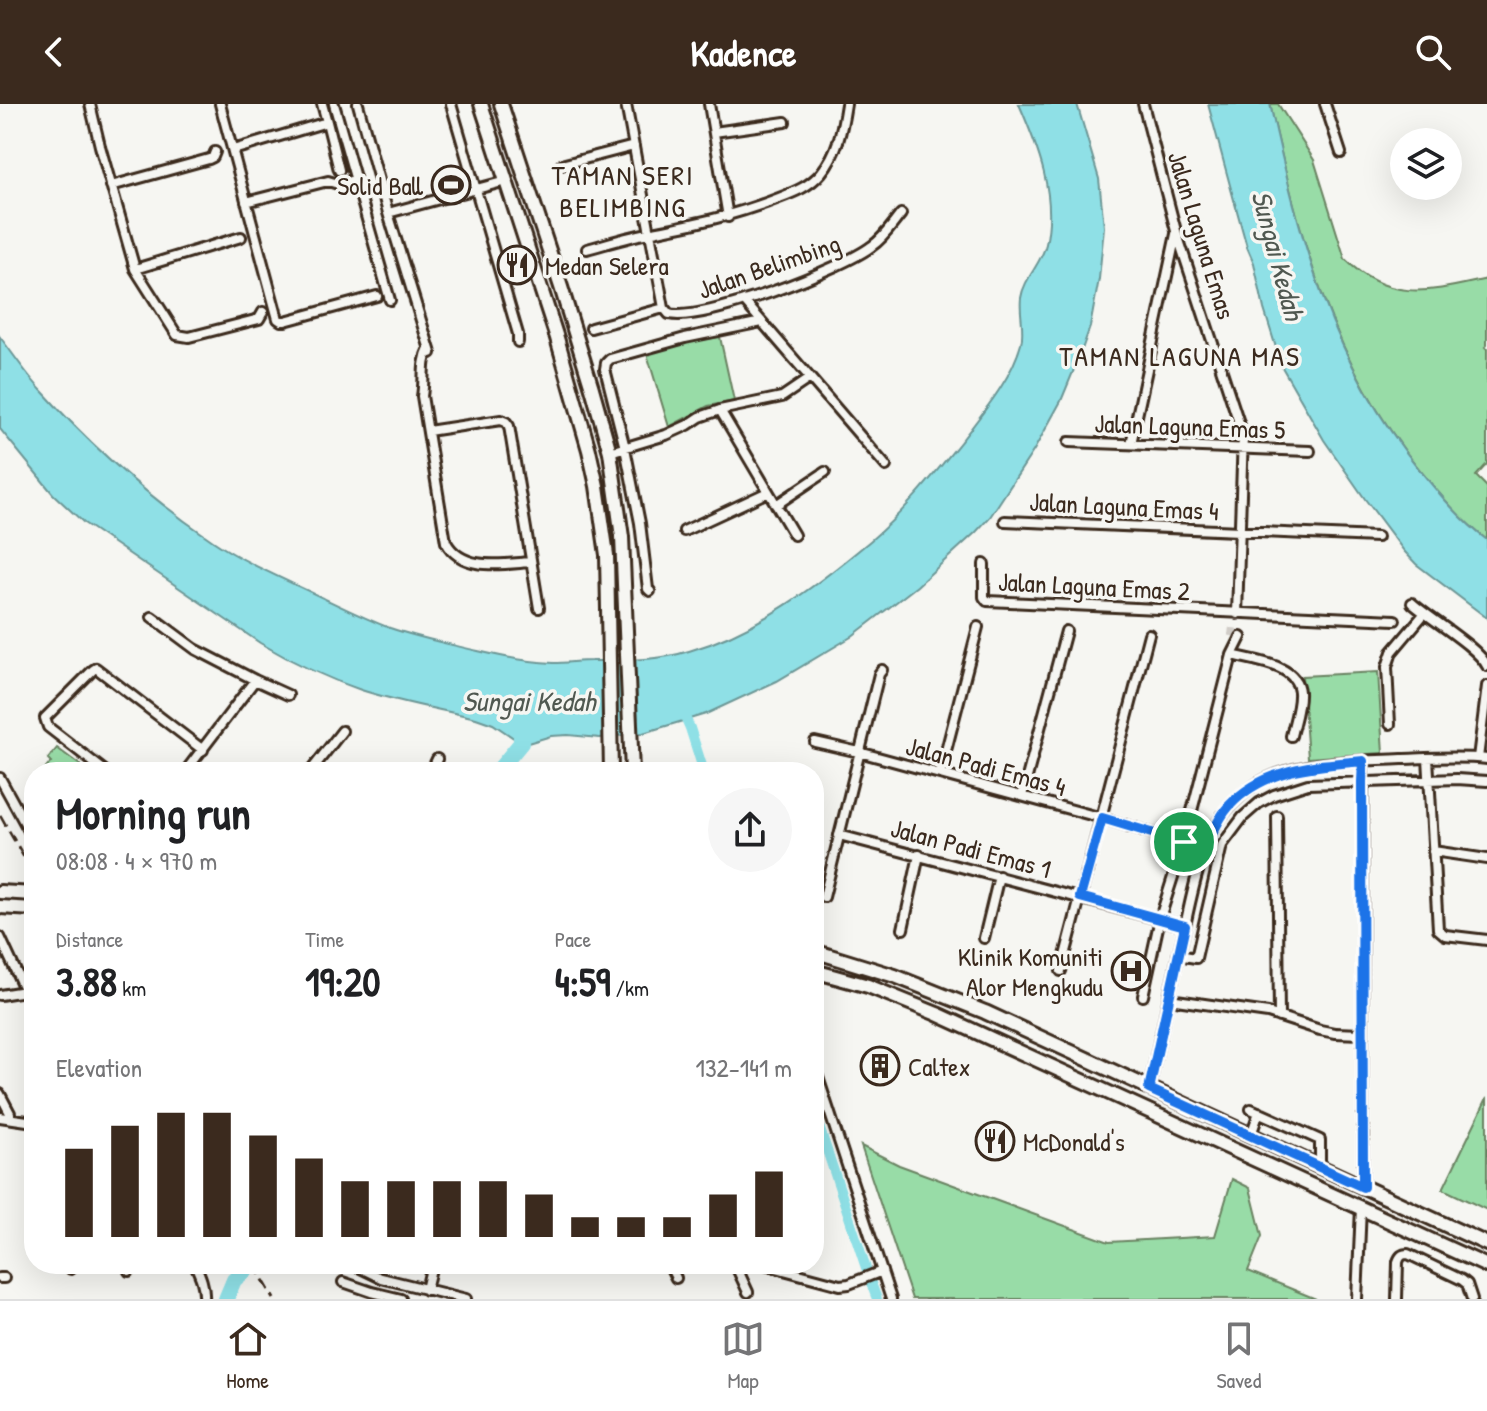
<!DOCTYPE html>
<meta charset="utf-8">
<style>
body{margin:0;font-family:"Patrick Hand",sans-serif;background:#f6f6f6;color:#202124;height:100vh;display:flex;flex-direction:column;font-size:30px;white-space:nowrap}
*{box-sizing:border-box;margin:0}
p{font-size:26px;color:#757577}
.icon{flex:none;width:44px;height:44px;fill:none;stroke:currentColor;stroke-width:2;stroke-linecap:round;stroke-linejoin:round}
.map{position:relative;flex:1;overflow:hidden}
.side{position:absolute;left:24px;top:658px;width:800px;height:512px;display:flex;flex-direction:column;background:#fff;border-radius:32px;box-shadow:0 8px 32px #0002}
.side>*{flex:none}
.tools{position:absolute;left:1390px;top:24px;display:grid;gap:16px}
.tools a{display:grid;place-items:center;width:72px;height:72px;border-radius:50%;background:#fff;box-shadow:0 8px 32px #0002;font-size:40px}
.pin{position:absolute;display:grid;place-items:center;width:68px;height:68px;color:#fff;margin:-34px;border:4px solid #fff;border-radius:50%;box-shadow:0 2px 8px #0007}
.round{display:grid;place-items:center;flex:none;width:84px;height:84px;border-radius:42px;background:#f6f6f6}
.overview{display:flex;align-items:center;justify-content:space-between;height:136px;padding:0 32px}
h1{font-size:44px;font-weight:700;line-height:60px}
.stats{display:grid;grid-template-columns:repeat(3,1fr);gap:12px;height:136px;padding:8px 32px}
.stats div{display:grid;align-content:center}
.stats b{font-size:40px;font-weight:700}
.stats small{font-size:22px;font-weight:400}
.stats p{font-size:22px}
.chart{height:224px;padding:16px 32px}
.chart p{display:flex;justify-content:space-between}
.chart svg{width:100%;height:144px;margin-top:8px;stroke:#3b2a1e;stroke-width:6}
header{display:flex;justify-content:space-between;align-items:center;height:104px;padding:0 32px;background:#3b2a1e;color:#fff;font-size:36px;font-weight:700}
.dock{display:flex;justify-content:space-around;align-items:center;height:112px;border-top:2px solid #e0e0e0;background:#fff;font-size:22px;color:#757577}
.dock a{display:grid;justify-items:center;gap:4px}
.dock .current{color:#3b2a1e}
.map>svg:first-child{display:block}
.green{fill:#98dca7;stroke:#6a8362;stroke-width:2}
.water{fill:#8fe0e6;stroke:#6d9796;stroke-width:2}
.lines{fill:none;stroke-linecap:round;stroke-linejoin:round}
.canal{stroke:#8fe0e6;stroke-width:10}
.river{stroke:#8fe0e6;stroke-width:16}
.minor-tunnel{stroke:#d1cdc8;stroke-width:8;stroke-dasharray:8 4;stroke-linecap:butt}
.minor-casing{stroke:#3b2a1e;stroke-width:14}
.secondary-casing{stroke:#3b2a1e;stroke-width:18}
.minor{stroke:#f6f6f2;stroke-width:8}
.secondary{stroke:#f6f6f2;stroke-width:12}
.rail{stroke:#3b2a1e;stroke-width:3;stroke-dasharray:12 6;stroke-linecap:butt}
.route-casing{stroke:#fff;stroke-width:16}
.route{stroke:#1a73e8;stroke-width:10}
.labels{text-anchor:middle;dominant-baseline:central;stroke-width:7;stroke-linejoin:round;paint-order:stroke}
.poi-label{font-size:26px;fill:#3b2a1e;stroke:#f6f6f2;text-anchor:start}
.street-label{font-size:26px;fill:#3b2a1e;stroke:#f6f6f2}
.neighbourhood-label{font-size:28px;letter-spacing:2px;fill:#3b2a1e;stroke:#f6f6f2}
.water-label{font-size:28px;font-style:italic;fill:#505850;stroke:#f6f6f2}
</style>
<header><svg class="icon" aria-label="back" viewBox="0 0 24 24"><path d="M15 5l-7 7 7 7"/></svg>Kadence<svg class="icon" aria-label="search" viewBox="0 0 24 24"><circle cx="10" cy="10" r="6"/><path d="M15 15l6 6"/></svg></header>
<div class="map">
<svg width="1487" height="1195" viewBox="0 0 1487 1195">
<rect width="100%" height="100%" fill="#f6f6f2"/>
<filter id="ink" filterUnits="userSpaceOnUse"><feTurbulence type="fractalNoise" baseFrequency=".0125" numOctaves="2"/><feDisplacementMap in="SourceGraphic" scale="16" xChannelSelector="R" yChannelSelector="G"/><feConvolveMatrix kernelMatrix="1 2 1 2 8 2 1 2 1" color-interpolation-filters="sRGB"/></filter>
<g filter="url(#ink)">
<path class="green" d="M1270,0h8l36,56 31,99c45,45 87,32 142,20v66l-2,2 2,2v115l-11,12 11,11v53c-26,-20 -47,-45 -68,-71 -88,-109 -119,-230 -149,-365z
M720,233l14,64 -26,5 -39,21 -22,-73 47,-13z
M1378,568l5,81 -75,5 -6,-82z
M57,644l23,17 1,7h-38l8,-10 -3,-3z
M1487,994v112l-44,-21z
M861,1042l38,19 210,77 106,-6 17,-57 18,9 12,48 -14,35 68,28h-404z"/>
<path class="water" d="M1019,0h58l22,75 5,48 -5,52 -9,48 -10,28 -19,46 -27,49 -44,67 -14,15 -59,54 -66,51 -74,44 -71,33 -63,19 -43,5 -32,-3 -17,1 -23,7h-7l-28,-19 -17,-6c-38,-9 -78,-16 -115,-28 -35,-12 -69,-28 -101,-47l-176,-120 -31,-29 -53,-65v-92c14,18 26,37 42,54 50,56 109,108 171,150 32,22 73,39 108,56 23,11 45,22 69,31 29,10 59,16 88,23 25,6 51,11 76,12 12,0 25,-2 37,-2 33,-1 67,0 98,-10 69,-20 127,-65 181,-110 35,-30 63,-65 92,-101 22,-29 49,-60 59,-96 4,-15 -2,-30 0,-46 3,-20 21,-35 25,-54 11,-49 -8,-96 -27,-140z
M1208,0h62c30,135 60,256 149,365 21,26 42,51 68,71v78l-71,-54 -12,-13 -39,-52 -41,-59 -42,-73 -18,-58 -10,-46 -7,-16 -13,-47z"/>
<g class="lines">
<path class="canal" d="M682,606l8,18 14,44
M814,1007l52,157
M871,1179l6,16"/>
<path class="river" d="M497,668l24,-29v-21
M226,1195l8,-19 19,-16"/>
<path class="minor-tunnel" d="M1232,532l1,-10"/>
<defs>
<path id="minor" d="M90,0l10,42 35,123 42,66 12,2 70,-18 4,-7
M220,0l58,215 3,2h4l92,-25
M322,0l5,18
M334,0l56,196
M358,0l30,109 43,140
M451,0l67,230v8
M626,0l38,204
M709,0l19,113
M1143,0l33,127 67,204 -6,179
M1325,0l16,49
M714,28l71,-10
M233,46l94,-28 12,48
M561,61l73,-19
M111,82l98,-27 4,-2 2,-5
M246,98l82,-21 10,3 17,-4
M388,109l118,-32
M587,145c22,-6 44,-13 66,-17 45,-9 83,-17 126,-34 16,-6 31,-12 42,-25 17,-21 21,-43 25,-69
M135,165l106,-32
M744,197l142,165
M664,204l5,6c33,9 175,-46 203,-68 12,-8 20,-21 29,-32
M591,224l73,-20
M429,244c-8,15 -4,32 -7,48l24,146c16,30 56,22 85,20
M720,306l74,125
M428,327l73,-11 5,2 3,4 30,182
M1069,338l241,9
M1131,340l45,-210
M610,348l56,-17 22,-10 12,-8 20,-7 62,-13 28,-19
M776,401l49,-33
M1005,417l372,16
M684,427l84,-39
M984,460v33l3,4 408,19
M650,487l-2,-2 -8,-66 -15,-75 -20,-79 1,-6 4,-4 75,-21 77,-16
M1412,499c18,16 67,45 75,63
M152,513l43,32 60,31 33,15
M1232,551c22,6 65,9 67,37 1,14 -5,30 -8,44
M1390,620l-3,-57 5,-15 32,-38
M815,638l44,10 243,66 103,31
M1428,654l10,171 7,6 42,5
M1478,654l9,-72
M1363,657v426
M106,668l-58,-45 -3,-9 48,-48 3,-2 107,82
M185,668l70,-92
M310,668l32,-41
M431,668l6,-13
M940,670l38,-147
M0,674l34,62
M1022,692l44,-165
M1277,712l2,201
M839,731l346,91
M1433,747l54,8
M824,793l55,-223 3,-4
M903,825l16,-74
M0,833l25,54 9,13
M984,834l15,-62
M1178,851l18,3 26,-113 21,-28 16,-14 15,-8 34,-11 149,-5 30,2
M1061,867l88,-337
M0,891l25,-4
M1143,892l17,-78 24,-76 48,-187 9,-18
M1169,895l99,14 52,17 15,3 27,1
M814,961l77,234
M1149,985c11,-50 21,-99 33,-149 9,-40 19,-105 49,-135 15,-16 35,-28 56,-34 37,-11 77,-10 115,-12 28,-1 57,-3 85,0
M0,990l10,19v4
M1251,1005l69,31v27
M0,1013l34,5
M1251,1031l8,-23
M195,1160c5,11 10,22 9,35
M352,1160l29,14 85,21
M669,1160l7,14
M735,1160l13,28
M761,1160l79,21 9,-1 33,-13
M71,1165l1,-5
M129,1167l2,-7
M0,1174h4
M343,1178l29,10 29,7
M426,1186l6,-26
M1357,1195l4,-92
M1397,1195l1,-37c2,-6 4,-8 10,-8l54,26 5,4 5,15"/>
<path id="secondary" d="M481,0l76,234 32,112 8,36 10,69 4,217
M501,0l60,183 31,101 18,64 12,85 10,235
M0,788l34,2
M0,803l34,2
M814,847l81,25 90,36 502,232
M814,867l54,15 69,28 550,252"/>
</defs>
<use href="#minor" class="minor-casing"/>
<use href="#secondary" class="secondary-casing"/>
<use href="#minor" class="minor"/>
<use href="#secondary" class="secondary"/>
<path class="rail" d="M0,711l34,60
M254,1160l20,35"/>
</g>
</g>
<g class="lines" filter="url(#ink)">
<defs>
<path id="route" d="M1363,657l-1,21 1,405 -214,-98 36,-163 -105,-29 22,-79 103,31c7,-14 13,-31 24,-43 35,-38 86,-41 134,-45z"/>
</defs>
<use href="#route" class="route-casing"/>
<use href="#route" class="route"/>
</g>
<defs>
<symbol id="stadium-ring" viewBox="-11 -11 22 22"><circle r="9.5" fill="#f6f6f2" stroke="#3b2a1e" stroke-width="1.5"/><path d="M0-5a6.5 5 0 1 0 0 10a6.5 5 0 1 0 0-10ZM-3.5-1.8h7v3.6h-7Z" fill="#3b2a1e"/></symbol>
<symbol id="restaurant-ring" viewBox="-11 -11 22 22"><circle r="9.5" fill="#f6f6f2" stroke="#3b2a1e" stroke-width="1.5"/><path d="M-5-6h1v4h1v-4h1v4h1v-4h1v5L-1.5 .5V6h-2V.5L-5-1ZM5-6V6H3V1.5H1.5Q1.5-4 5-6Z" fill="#3b2a1e"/></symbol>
<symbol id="hospital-ring" viewBox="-11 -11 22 22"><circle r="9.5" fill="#f6f6f2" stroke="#3b2a1e" stroke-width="1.5"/><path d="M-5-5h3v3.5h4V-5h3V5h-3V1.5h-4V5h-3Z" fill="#3b2a1e"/></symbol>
<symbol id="building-ring" viewBox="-11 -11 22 22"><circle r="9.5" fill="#f6f6f2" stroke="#3b2a1e" stroke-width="1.5"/><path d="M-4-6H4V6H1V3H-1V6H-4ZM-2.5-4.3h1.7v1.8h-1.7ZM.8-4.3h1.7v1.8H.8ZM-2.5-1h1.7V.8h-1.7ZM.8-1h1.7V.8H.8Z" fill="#3b2a1e"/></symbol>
</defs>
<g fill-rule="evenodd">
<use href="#stadium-ring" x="429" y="59" width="44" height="44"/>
<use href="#restaurant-ring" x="495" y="139" width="44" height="44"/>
<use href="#hospital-ring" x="1109" y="845" width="44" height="44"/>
<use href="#building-ring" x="858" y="940" width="44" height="44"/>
<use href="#restaurant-ring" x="973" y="1015" width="44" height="44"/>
</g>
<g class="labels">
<g class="poi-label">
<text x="423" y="81" text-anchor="end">Solid Ball</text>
<text x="545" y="161">Medan Selera</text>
<text x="1103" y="852" text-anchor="end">Klinik Komuniti<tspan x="1103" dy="30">Alor Mengkudu</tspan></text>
<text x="908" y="962">Caltex</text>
<text x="1023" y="1037">McDonald's</text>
</g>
<g class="street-label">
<text transform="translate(1202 131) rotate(73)">Jalan Laguna Emas</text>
<text transform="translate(769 162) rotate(-19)">Jalan Belimbing</text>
<text transform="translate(1190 322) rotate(2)">Jalan Laguna Emas 5</text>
<text transform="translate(1124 402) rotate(3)">Jalan Laguna Emas 4</text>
<text transform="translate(1094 482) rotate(3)">Jalan Laguna Emas 2</text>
<text transform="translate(986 662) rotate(15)">Jalan Padi Emas 4</text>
<text transform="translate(971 744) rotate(15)">Jalan Padi Emas 1</text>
</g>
<g class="neighbourhood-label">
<text x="623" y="71">TAMAN SERI<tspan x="623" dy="32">BELIMBING</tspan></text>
<text x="1180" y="252">TAMAN LAGUNA MAS</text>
</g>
<g class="water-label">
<text transform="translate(1278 151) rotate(75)">Sungai Kedah</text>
<text x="529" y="597">Sungai Kedah</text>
</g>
</g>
</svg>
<div class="tools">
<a><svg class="icon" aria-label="layers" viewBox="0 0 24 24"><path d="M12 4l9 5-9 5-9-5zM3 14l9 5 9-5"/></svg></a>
</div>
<div class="pin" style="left:1184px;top:738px;background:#1e9e55"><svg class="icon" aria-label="arrive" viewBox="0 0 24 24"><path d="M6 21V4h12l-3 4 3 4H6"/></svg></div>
<section class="side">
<div class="overview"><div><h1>Morning run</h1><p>08:08 · 4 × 970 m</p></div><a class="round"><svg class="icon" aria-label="share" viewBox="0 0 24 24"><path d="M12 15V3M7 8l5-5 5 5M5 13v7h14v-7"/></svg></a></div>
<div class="stats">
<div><p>Distance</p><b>3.88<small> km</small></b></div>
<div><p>Time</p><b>19:20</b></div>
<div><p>Pace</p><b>4:59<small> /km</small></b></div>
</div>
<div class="chart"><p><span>Elevation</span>132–141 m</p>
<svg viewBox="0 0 160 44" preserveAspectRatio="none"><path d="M5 44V17M15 44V10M25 44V6M35 44V6M45 44V13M55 44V20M65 44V27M75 44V27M85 44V27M95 44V27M105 44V31M115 44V38M125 44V38M135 44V38M145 44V31M155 44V24"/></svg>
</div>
</section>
</div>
<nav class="dock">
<a class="current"><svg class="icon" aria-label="home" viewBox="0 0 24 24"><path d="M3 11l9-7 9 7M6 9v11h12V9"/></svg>Home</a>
<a><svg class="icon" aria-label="map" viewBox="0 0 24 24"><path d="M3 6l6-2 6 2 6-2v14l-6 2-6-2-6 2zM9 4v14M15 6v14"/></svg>Map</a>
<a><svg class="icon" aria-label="saved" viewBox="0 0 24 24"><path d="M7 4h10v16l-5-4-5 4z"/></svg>Saved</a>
</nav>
